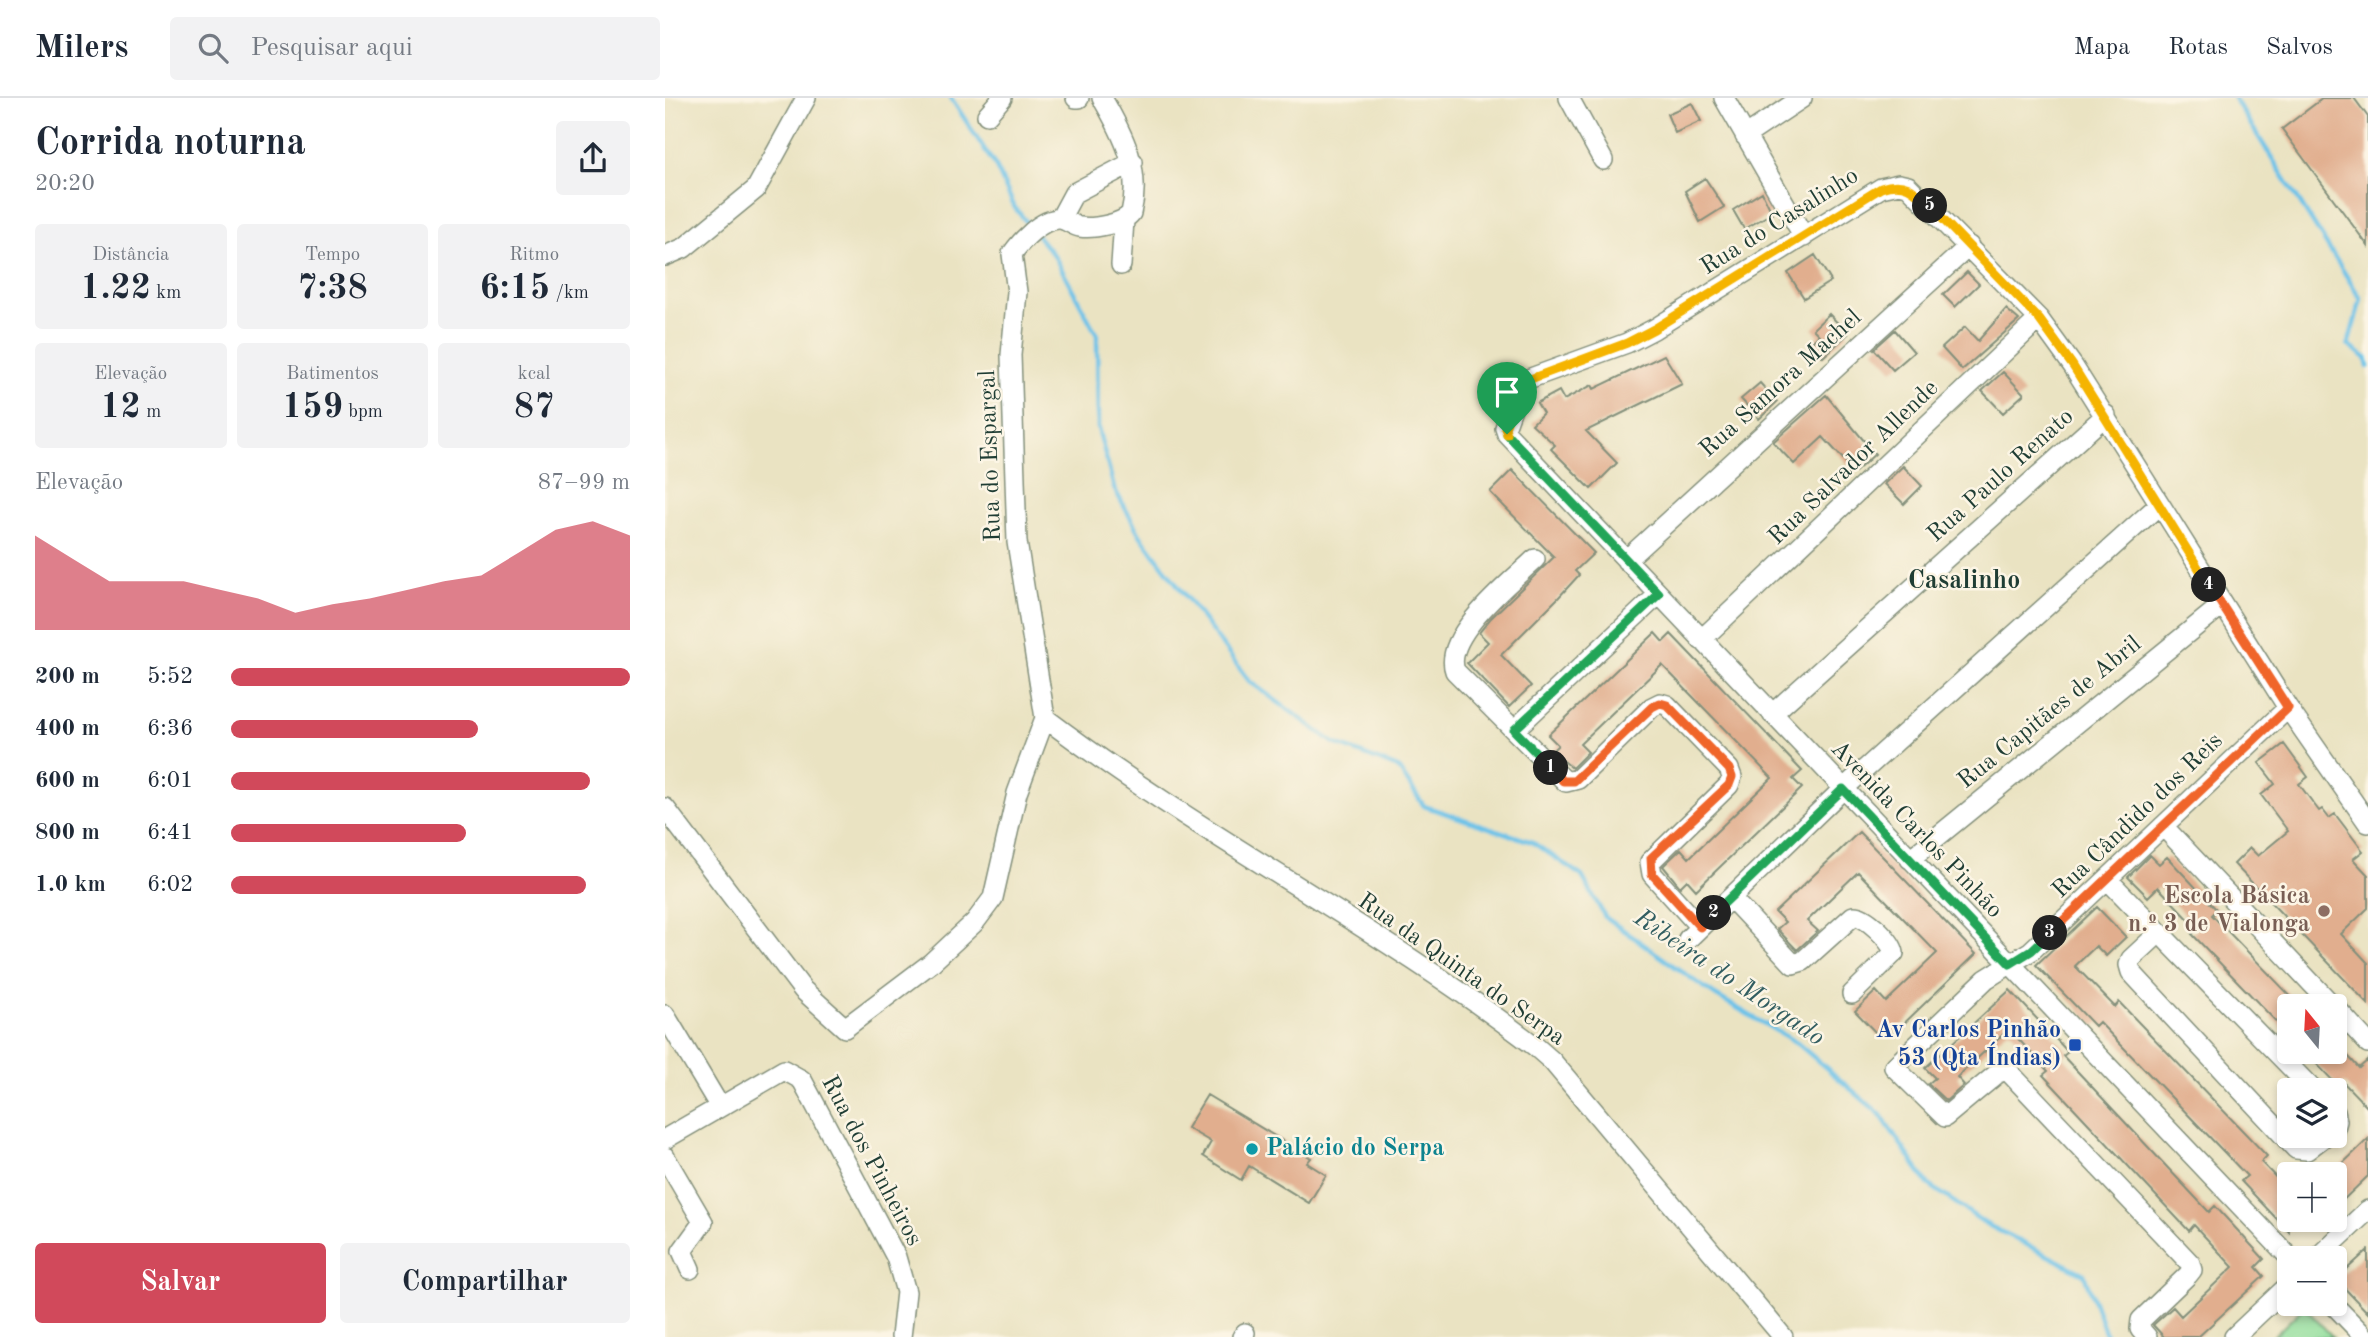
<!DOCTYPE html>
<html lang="pt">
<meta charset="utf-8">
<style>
body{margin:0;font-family:"Old Standard TT",serif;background:#f2f2f3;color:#1f2937;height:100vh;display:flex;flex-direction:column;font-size:26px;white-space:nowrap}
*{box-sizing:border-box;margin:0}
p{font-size:23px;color:#747a83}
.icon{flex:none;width:38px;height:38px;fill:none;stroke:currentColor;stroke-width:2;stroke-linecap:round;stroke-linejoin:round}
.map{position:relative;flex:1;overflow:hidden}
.drawer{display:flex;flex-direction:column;background:#fff;width:665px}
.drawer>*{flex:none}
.needle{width:46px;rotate:342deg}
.tools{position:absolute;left:1612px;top:896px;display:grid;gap:14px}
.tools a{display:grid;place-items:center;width:70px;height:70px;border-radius:7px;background:#fff;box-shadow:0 4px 10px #0003;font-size:35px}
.pin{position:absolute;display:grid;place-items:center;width:60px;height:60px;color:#fff;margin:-72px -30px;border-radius:50% 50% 50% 0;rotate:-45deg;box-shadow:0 0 7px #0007}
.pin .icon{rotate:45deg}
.km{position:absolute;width:35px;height:35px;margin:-18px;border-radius:50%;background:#222;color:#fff;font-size:19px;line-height:35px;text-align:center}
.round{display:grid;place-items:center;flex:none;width:74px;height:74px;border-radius:7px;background:#f2f2f3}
.headline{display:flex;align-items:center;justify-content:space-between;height:119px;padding:0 35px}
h1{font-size:38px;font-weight:800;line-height:52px}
.stats{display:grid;grid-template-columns:repeat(3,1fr);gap:10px;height:119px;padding:7px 35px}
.stats div{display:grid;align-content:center;border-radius:7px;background:#f2f2f3;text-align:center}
.stats b{font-size:35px;font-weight:800}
.stats small{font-size:19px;font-weight:400}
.stats p{font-size:19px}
.chart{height:196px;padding:14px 35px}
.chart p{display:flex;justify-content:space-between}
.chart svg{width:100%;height:126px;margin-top:7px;fill:#d1495b;opacity:.7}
.cta{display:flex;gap:14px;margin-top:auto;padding:14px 35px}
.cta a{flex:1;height:80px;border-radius:7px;background:#d1495b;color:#fff;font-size:28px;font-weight:800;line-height:80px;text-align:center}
.cta a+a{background:#f2f2f3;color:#1f2937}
ul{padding:0 35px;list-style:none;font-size:23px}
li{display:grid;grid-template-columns:112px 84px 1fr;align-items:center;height:52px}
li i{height:18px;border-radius:9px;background:#d1495b}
header{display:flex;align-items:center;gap:42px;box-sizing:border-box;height:98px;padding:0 35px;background:#fff;border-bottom:2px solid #e0e1e3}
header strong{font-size:33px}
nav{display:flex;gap:38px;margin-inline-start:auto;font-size:24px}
.search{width:490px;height:63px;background:#f2f2f3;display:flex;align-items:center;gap:18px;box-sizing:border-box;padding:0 24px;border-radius:7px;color:#747a83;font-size:26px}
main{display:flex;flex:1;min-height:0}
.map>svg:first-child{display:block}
.green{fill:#90de9c;stroke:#588e68;stroke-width:2}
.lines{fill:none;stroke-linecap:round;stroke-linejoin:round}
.stream{stroke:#6cc2e9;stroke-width:4.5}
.building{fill:#e1ae8e}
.minor-casing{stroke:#84907b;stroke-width:22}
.minor{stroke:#fff;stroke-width:19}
.split-1-casing{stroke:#fff;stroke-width:14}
.split-2-casing{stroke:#fff;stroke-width:14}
.split-3-casing{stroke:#fff;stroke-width:14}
.split-4-casing{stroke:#fff;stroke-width:14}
.split-5-casing{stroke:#fff;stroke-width:14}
.split-6-casing{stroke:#fff;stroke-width:14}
.split-1{stroke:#22a559;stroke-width:9}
.split-2{stroke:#f0652b;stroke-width:9}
.split-3{stroke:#22a559;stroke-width:9}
.split-4{stroke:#f0652b;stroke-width:9}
.split-5{stroke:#f5b400;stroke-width:9}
.split-6{stroke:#f5b400;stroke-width:9}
.education-dot{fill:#8d6e63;stroke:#fcf5e5;stroke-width:2.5}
.transit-dot{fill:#1a4fb4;stroke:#fcf5e5;stroke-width:2.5}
.culture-dot{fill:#0f9aa8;stroke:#fcf5e5;stroke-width:2.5}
.labels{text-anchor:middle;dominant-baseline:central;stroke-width:5;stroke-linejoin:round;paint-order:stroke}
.street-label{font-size:24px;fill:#1f3d34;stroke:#fcf5e5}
.education-label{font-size:24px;font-weight:bold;fill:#785e54;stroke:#fcf5e5;text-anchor:end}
.transit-label{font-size:24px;font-weight:bold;fill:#164399;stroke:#fcf5e5;text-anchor:end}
.culture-label{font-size:24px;font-weight:bold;fill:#0d838f;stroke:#fcf5e5;text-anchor:start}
.neighbourhood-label{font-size:26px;font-weight:bold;fill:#1f3d34;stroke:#fcf5e5}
.water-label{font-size:26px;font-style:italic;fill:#325e61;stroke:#fcf5e5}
</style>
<header>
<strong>Milers</strong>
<div class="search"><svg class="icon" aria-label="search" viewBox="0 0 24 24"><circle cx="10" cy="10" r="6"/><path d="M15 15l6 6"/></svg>Pesquisar aqui</div>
<nav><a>Mapa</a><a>Rotas</a><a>Salvos</a></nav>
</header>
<main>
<section class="drawer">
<div class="headline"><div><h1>Corrida noturna</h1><p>20:20</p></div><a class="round"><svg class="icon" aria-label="share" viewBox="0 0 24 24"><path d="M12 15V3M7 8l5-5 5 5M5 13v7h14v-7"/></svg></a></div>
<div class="stats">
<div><p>Distância</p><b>1.22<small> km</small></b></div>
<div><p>Tempo</p><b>7:38</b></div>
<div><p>Ritmo</p><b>6:15<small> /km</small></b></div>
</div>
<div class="stats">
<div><p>Elevação</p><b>12<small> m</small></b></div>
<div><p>Batimentos</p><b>159<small> bpm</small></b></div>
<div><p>kcal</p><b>87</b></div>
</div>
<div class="chart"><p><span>Elevação</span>87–99 m</p>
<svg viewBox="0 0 160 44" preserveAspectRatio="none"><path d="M0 44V11L10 19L20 27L30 27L40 27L50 30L60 33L70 38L80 35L90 33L100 30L110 27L120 25L130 17L140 9L150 6L160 11V44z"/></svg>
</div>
<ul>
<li><b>200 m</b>5:52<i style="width:100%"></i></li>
<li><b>400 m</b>6:36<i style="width:62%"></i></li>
<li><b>600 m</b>6:01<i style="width:90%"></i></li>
<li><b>800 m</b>6:41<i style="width:59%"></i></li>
<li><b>1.0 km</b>6:02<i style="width:89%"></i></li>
</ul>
<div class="cta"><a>Salvar</a><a>Compartilhar</a></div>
</section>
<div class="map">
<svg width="1703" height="1239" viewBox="0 0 1703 1239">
<rect width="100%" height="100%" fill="#fcf5e5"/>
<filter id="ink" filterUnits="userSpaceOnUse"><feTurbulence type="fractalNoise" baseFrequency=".0143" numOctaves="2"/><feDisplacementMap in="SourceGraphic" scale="14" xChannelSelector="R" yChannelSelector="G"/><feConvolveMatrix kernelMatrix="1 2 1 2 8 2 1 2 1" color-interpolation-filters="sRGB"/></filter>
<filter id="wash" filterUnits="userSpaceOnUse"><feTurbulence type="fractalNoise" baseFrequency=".00686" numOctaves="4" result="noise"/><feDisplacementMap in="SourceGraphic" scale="28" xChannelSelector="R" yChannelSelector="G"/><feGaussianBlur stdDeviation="1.57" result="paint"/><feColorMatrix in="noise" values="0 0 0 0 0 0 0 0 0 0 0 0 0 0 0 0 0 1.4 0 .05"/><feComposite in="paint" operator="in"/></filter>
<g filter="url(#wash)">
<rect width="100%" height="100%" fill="#eae3c2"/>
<path class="green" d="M1639,1209l29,30h-60z"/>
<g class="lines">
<path class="stream" d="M286,0l45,69 19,41 14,17
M1569,0l127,201 -13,46 18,13 2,9
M372,137l18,22 42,78 1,93 16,60 26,47 109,146 85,62 64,25 26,38 108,36 50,34 23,41 110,78 82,48 83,71 48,70 58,40 98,50 23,63"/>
</g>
<g id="blocks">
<path class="building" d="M1658,0h31l14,19v129l-86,-117z
M1027,5l9,18 -26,12 -8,-19z
M1040,80l19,29 -24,15 -15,-31z
M1097,94l10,21 -28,16 -11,-19z
M1150,157l16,26 -27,17 -16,-25z
M1302,174l12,12 -24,23 -12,-12z
M1341,211l13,11 -57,50 -20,-22 23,-21 13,14z
M1164,216l19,20 -25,23 -12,-14 8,-8 -6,-6z
M1230,232l19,22 -21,18 -19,-21z
M999,257l18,29 -96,47 31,32 -26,26 -40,-40 4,-4 -23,-21 11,-11 -6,-10 22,-12 5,9 28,-15 2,4z
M1338,274l21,22 -21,19 -21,-22z
M1095,285l17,19 -18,17 -18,-20z
M1161,297l49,59 -20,18 -32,-35 -29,27 -21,-22z
M1238,368l19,20 -18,18 -20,-20z
M847,372l82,83 -19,18 4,4 -21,23 -57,57 30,31 -22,21 -42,-44 21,-21 -9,-9 12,-15 63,-61 -64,-65z
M990,535l8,9 8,-8 131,137 -9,8 9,9 -106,102 -9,-10 -7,7 -17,-21 18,-17 8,9 83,-80 -110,-113 -82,79 8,8 -16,16 -20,-17 6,-6 -10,-10z
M1619,646l24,33 -9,7 20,27 3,-2 7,9 6,-4 28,37 -10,8 15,16v33l-27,26 27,29v41l-134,-140 16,-16 8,8 30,-25 -27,-36 14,-11 -16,-21z
M1194,734l117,122 -83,80 -6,-6 -8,8 -24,-25 21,-20 10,11 51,-49 -79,-81 -51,49 11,10 -21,19 -20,-21 8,-7 -10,-10z
M1485,757l9,9 8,-7 50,53 -5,5 88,91h-11v29l-97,-101 6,-5 -40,-42 -10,10 -20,-20z
M1432,809l29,30 -20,19 -10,-10 -21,20 40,41 4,-5 148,154 -6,6 28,29v41l-48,-51 6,-5 -148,-154 -4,4 -59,-61z
M1345,892l58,62 -5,4 146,156 6,-6 49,53 -8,8 8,9 -66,61h-34l-11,-12 20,-18 8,9 52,-49 -39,-42 -5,6 -146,-156 5,-4 -39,-42 -52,48 7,8 -18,16 -18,-17 7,-6 -10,-10z
M1670,944l24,26 9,-8v48l-24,-25 -5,4 -34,-35h30z
M542,997l104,63 -4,5 19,12 -17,28 -60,-37 -8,14 -38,-24 8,-14 -24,-14z
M1703,1041v37l-33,32v-37z
M1703,1152v63l-32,-34z"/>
</g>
</g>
<g filter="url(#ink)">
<use href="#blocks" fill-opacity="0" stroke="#84907b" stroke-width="2"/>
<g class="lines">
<defs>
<path id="minor" d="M411,0h3
M904,0l34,62
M1059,0l80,139
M322,17l15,-17
M1080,38l57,-38
M395,121l14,-26 59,-31
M0,158l19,-8 72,-59 50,-91
M456,167l3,-45
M870,461c-23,22 -93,77 -80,112l111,111 12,-3 74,-72 8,-4 7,2 62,64 3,8 -3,8 -79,77 2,12 48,53
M961,462l343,-314
M1036,542l338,-321
M1107,616l334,-299
M380,620c157,119 335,209 491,329l16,14 231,276
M849,632l145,-136
M0,710l138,182 42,38 86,-65 44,-41 18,-24 24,-105 28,-75 -28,-176 -6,-187 6,-63 -5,-38c9,-13 29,-35 47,-35 7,0 14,7 21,8 13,2 43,-3 51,-14 11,-43 -8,-79 -29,-115
M1498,728l170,180
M1245,761l312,-254
M1442,781l206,211
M1066,800l62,66 10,-3 50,-45c12,-2 39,25 41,37l-42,41
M1494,835l-28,26 -2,6 2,7 165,177 11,1 18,-14
M1023,841l155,-150 317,-285
M1670,909l33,36
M0,917l55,92
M1670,1014l2,9 -2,7
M0,1041l119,-69 18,10 94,177 10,35 -5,45
M0,1059l38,65 -21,29 8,18
M1625,1160l-783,-824 -2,-6 15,-42 8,-7 99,-36 27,-14 227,-141 18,-4 9,2 131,133 34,47 215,342 80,115
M1652,1160l51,-48
M1668,1206l32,33
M577,1239l3,-4
M1482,1239l-7,-8 1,-9 47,-45 4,-5 -2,-7 -183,-193 -9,3 -53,44 -51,-50 92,-88 45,-28 257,-243
M1569,1239l55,-52"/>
</defs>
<use href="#minor" class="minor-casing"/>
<use href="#minor" class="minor"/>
</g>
</g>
<g class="lines" filter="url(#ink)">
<defs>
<path id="split-1" d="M842,336l152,160 -145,136 37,38"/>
<path id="split-2" d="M886,670l12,13h11l78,-74 8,-4 7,2 62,64 3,8 -3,8 -78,73 1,16 48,53 14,-14"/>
<path id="split-3" d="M1049,815l129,-124 167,175 21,-13 19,-18"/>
<path id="split-4" d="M1385,835l238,-225 -79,-123"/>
<path id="split-5" d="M1265,108l109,113 34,47 136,219"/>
<path id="split-6" d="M842,336l-2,-6 15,-42 5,-5 102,-38 27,-14 227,-141c24,-8 33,2 49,18"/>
</defs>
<use href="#split-1" class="split-1-casing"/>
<use href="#split-2" class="split-2-casing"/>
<use href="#split-3" class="split-3-casing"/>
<use href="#split-4" class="split-4-casing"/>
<use href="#split-5" class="split-5-casing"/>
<use href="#split-6" class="split-6-casing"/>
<use href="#split-1" class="split-1"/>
<use href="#split-2" class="split-2"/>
<use href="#split-3" class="split-3"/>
<use href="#split-4" class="split-4"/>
<use href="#split-5" class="split-5"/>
<use href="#split-6" class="split-6"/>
</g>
<circle class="education-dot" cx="1659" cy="813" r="7"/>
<rect class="transit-dot" x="1403" y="940" width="14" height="14" rx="3.5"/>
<circle class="culture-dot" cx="587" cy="1051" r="7"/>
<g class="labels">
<g class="street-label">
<text transform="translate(1115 124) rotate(-32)">Rua do Casalinho</text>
<text transform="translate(1116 286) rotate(-42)">Rua Samora Machel</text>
<text transform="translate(326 358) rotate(-92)">Rua do Espargal</text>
<text transform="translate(1189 365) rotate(-44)">Rua Salvador Allende</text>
<text transform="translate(1336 378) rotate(-42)">Rua Paulo Renato</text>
<text transform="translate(1385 615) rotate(-39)">Rua Capitães de Abril</text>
<text transform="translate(1473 718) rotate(-44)">Rua Cândido dos Reis</text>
<text transform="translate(1251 732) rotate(46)">Avenida Carlos Pinhão</text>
<text transform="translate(796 872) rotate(35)">Rua da Quinta do Serpa</text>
<text transform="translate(206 1063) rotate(62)">Rua dos Pinheiros</text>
</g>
<g class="education-label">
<text x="1645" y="799">Escola Básica<tspan x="1645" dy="28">n.º 3 de Vialonga</tspan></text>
</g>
<g class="transit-label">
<text x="1396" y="933">Av Carlos Pinhão<tspan x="1396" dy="28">53 (Qta Índias)</tspan></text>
</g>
<g class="culture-label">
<text x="601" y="1051">Palácio do Serpa</text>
</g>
<g class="neighbourhood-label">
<text x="1299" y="483">Casalinho</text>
</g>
<g class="water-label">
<text transform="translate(1064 880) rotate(34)">Ribeira do Morgado</text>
</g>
</g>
</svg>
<div class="tools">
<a><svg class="needle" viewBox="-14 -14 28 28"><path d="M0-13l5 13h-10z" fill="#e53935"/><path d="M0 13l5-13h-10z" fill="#747a83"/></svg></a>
<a><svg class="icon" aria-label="layers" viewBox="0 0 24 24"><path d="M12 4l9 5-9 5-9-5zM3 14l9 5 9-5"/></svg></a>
<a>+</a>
<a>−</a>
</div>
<div class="pin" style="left:842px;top:336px;background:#1e9e55"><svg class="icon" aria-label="arrive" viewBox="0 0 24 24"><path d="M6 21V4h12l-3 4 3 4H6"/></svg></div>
<b class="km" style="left:886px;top:670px">1</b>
<b class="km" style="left:1049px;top:815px">2</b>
<b class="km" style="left:1385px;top:835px">3</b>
<b class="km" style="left:1544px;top:487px">4</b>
<b class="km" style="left:1265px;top:108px">5</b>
</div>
</main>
